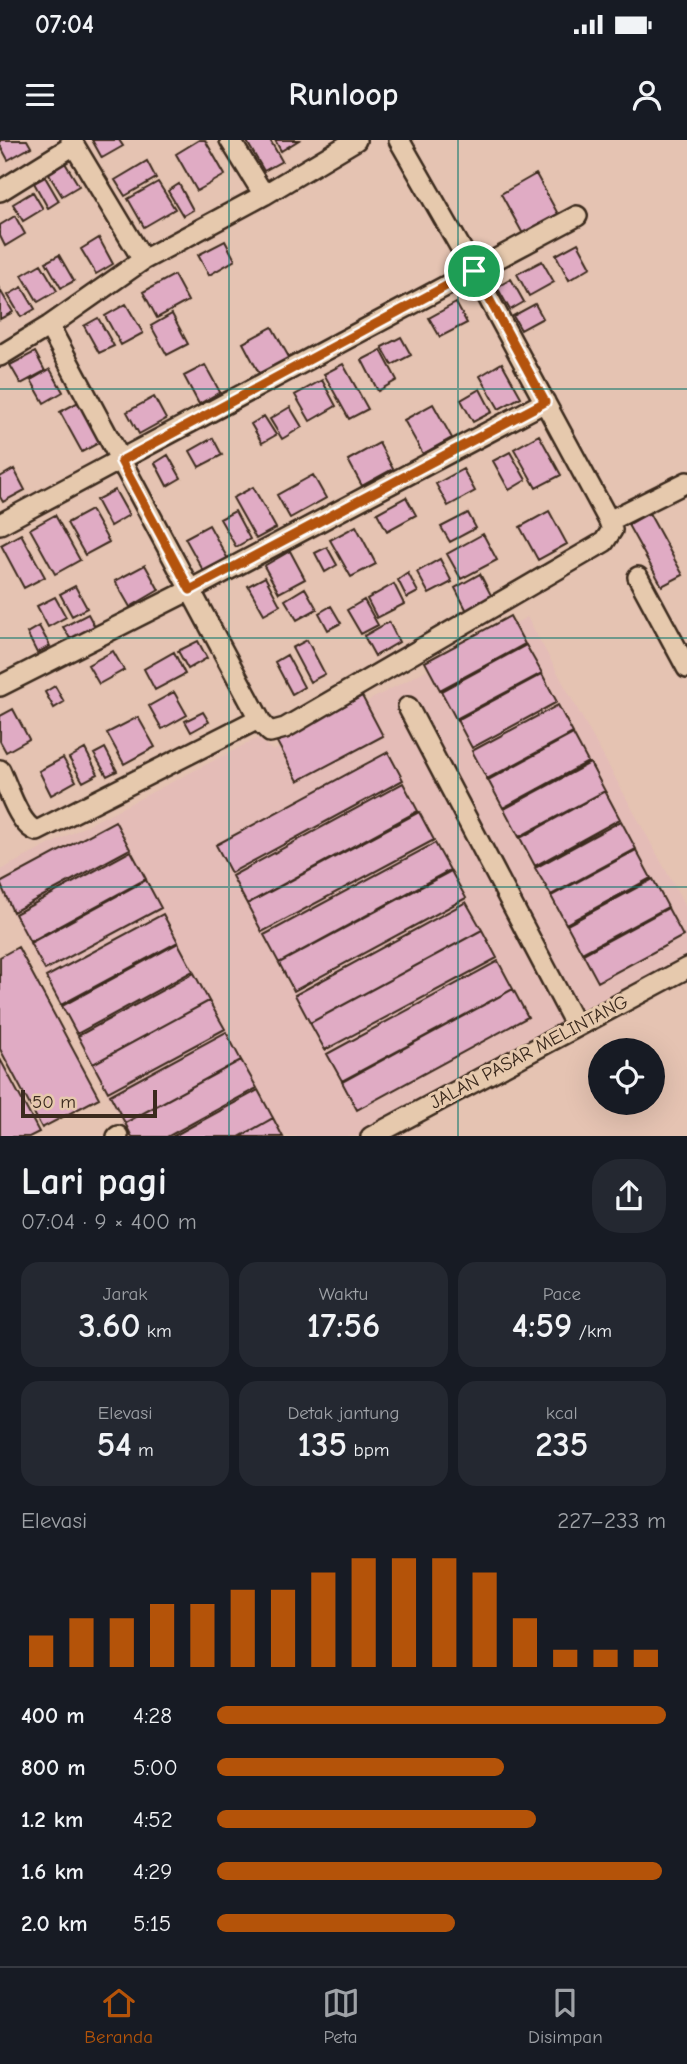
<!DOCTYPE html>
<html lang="id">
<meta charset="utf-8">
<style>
body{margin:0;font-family:"Comic Neue",sans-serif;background:#242831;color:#f1f3f6;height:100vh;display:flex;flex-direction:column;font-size:26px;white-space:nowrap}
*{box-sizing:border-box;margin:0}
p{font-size:23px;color:#9ea1a6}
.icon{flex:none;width:38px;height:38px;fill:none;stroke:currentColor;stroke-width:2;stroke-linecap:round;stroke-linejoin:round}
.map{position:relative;height:996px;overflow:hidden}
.sheet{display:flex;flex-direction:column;background:#171b24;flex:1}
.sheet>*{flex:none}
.controls{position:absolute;left:588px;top:898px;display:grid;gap:14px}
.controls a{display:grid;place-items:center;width:77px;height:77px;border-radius:50%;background:#171b24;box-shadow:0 7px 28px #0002;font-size:35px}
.scale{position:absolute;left:21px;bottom:18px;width:136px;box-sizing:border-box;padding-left:7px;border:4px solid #3b2a1e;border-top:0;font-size:19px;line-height:24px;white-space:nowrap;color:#3b2a1e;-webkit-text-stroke:5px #e6c9ad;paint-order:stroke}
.pin{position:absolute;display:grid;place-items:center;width:60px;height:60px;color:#fff;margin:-30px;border:4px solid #fff;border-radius:50%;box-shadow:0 2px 7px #0007}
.round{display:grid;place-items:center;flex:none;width:74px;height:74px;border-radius:28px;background:#242831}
.overview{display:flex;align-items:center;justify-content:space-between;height:119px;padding:0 21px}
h1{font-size:38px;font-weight:800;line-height:52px}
.metrics{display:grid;grid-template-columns:repeat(3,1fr);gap:10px;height:119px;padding:7px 21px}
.metrics div{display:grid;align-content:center;border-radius:18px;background:#242831;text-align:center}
.metrics b{font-size:35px;font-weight:800}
.metrics small{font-size:19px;font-weight:400}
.metrics p{font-size:19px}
.chart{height:196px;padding:14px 21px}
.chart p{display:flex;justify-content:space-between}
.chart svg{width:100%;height:126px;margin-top:7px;stroke:#b45309;stroke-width:6}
ul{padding:0 21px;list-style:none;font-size:23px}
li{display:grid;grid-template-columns:112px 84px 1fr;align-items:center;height:52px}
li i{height:18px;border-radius:9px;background:#b45309}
.status{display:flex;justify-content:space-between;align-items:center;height:49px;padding:0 35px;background:#171b24;direction:ltr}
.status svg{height:19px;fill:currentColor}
header{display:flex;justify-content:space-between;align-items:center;height:91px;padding:0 21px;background:#171b24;font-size:32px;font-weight:800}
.menu{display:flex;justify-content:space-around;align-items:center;height:98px;border-top:2px solid #363941;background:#171b24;font-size:19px;color:#9ea1a6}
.menu a{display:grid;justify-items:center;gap:4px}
.menu .on{color:#b45309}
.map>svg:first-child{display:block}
.built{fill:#e4bcb7}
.building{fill:#e0abc4;stroke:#3b2a1e;stroke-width:2}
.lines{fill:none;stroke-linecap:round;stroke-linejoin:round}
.minor-casing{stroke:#3b2a1e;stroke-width:24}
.minor{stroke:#e6c9ad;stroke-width:19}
.route-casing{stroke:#fff;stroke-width:14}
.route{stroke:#b45309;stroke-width:9}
.grid{fill:none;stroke:#0f766e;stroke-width:2;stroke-opacity:0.55}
.labels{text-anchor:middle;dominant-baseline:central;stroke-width:6;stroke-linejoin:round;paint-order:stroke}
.street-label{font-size:19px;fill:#3b2a1e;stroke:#e6c9ad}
</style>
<div class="status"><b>07:04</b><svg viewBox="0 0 49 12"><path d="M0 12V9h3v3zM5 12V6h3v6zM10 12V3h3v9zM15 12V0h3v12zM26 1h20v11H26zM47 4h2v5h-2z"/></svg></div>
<header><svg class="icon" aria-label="menu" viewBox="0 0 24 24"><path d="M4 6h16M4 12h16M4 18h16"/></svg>Runloop<svg class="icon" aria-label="person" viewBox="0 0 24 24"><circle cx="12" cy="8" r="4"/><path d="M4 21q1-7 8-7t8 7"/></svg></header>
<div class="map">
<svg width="687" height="997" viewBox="0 0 687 997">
<rect width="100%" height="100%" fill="#e5c3b2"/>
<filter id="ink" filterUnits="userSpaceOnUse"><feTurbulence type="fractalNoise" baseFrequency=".0143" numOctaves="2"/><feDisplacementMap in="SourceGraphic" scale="14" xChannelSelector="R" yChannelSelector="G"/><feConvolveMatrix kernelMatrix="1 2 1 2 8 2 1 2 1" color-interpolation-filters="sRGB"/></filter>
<g filter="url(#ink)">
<path class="built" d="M527,477l160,292v53l-327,174h-231l-129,-246v-20l258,-132 15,13z"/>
<path class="building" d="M0,0h27l4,7 -23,13 -8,-15z
M92,0h27l4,6 -21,12z
M199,0h6l20,35 -28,16 -21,-37z
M246,0h24l12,21 -18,10z
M275,0h24l-18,11z
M147,21l9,17 -31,18 -10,-16z
M65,23l14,23 -17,10 -14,-23z
M536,34l22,40 -35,20 -22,-40z
M45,37l14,24 -11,7 -14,-25z
M158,42l17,27 -31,18 -16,-28z
M179,44l14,26 -10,6 -15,-25z
M33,52l10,17 -20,12 -10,-17z
M15,76l10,18 -20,12 -5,-10v-11z
M99,98l14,26 -17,10 -15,-25z
M225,101l10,19 -26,15 -11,-20z
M578,103l13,24 -22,13 -13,-25z
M59,115l15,26 -13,7 -15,-26z
M542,121l12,21 -25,14 -12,-22z
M41,124l16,27 -19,11 -16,-27z
M174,135l14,26 -31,17 -14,-26z
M511,139l13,23 -14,8 -13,-23z
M22,147l13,22 -14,8 -13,-22z
M0,150l13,22 -13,7z
M456,163l11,20 -27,14 -11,-19z
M126,164l17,29 -22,12 -16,-29z
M535,164l8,14 -22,12 -8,-14z
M172,174l16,30 -21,11 -16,-29z
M98,178l16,28 -15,7 -15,-27z
M272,187l18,32 -30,16 -17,-32z
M401,197l10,18 -19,10 -10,-18z
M381,210l16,30 -19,11 -16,-31z
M35,212l10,19 -24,13 -11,-19z
M502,223l19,34 -22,12 -19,-33z
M343,224l25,45 -19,10 -25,-45z
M205,225l15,27 -21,12 -15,-28z
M50,229l13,23 -19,11 -13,-23z
M322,240l14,26 -26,15 -15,-26z
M480,249l12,23 -19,10 -12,-22z
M154,257l12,22 -27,15 -12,-22z
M82,260l22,40 -22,12 -22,-40z
M433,264l19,34 -29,16 -19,-34z
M290,267l12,20 -20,12 -12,-20z
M264,276l12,19 -14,8 -11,-19z
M539,295l22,40 -25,13 -22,-39z
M213,298l9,17 -23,12 -9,-16z
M379,303l14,26 -31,17 -14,-26z
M510,312l16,28 -17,10 -16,-29z
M168,315l13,23 -14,8 -12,-23z
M14,329l11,21 -22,12 -3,-5v-20z
M463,329l12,22 -27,15 -12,-22z
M313,335l13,23 -36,20 -13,-23z
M253,347l23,41 -20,11 -23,-41z
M115,350l14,25 -19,11 -14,-26z
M406,357l10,18 -29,16 -10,-18z
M91,370l18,32 -24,13 -18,-32z
M235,371l15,28 -14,8 -16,-28z
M549,371l18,33 -29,16 -18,-33z
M468,373l8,15 -26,14 -9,-15z
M649,373l34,62 -21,11 -34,-61z
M55,375l25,45 -25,14 -25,-45z
M209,385l19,34 -24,13 -19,-34z
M356,386l20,38 -25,13 -21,-37z
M21,394l24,43 -21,11 -23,-43z
M483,394l14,26 -36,19 -14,-25z
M327,407l10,18 -12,7 -10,-19z
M290,411l15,28 -26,14 -15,-27z
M440,419l12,23 -23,12 -12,-22z
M145,425l14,25 -29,17 -15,-26z
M408,433l10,19 -11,6 -9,-18z
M480,434l12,23 -25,14 -12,-23z
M265,437l15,28 -16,9 -16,-28z
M394,444l10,20 -27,14 -10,-19z
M75,446l12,22 -15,8 -12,-22z
M305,448l12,21 -20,11 -12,-20z
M55,457l11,20 -18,10 -11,-21z
M364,460l14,25 -17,9 -14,-24z
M331,466l10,17 -13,7 -9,-17z
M88,474l7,13 -24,13 -8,-13z
M510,476l15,28 -85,46 -15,-28z
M389,482l10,20 -24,14 -11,-20z
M39,486l11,20 -13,7 -10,-20z
M307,500l18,34 -15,8 -18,-34z
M198,501l9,17 -19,11 -10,-18z
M526,505l16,28 -86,46 -15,-28z
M113,511l11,19 -25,14 -11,-19z
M174,512l11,22 -30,16 -11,-21z
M287,515l17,32 -12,7 -17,-32z
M542,534l15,28 -85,46 -15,-28z
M55,546l9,16 -10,6 -9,-16z
M174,552l13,23 -25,14 -13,-23z
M362,556l21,40 -85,45 -21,-39z
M558,565l15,28 -86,46 -15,-28z
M13,569l16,30 -23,13 -6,-11v-25z
M203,572l6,10 -18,10 -6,-11z
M138,577l17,30 -31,17 -17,-31z
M573,594l15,28 -85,46 -15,-28z
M105,608l12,23 -10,5 -13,-22z
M85,609l13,25 -15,8 -14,-24z
M388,612l15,28 -172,93 -15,-28z
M63,618l13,23 -25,14 -12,-24z
M590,623l15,28 -86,46 -15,-28z
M403,643l15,28 -171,93 -15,-28z
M605,651l15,28 -85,47 -15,-28z
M419,672l15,28 -172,92 -15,-28z
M115,681l15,28 -117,63 -13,-29z
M621,681l15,28 -85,46 -16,-27z
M435,703l15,27 -171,93 -15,-28z
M636,710l15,28 -85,46 -15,-28z
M131,711l15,28 -116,63 -15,-28z
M451,731l15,27 -172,93 -15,-28z
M653,739l15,28 -86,46 -15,-28z
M146,740l15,28 -116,62 -15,-27z
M466,762l16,28 -172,93 -15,-28z
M668,768l15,28 -85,46 -15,-28z
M163,774l15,28 -117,63 -15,-28z
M482,790l15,28 -172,92 -15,-27z
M178,803l15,28 -116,63 -15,-28z
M18,807l81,151 -57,30 -42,-79v-92z
M498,821l15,28 -171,92 -15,-27z
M194,833l15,28 -116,63 -15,-28z
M513,849l15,28 -171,93 -15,-28z
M209,861l16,28 -117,63 -15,-28z
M226,892l15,28 -116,63 -15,-28z
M0,919l39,73 -10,5h-29z
M241,920l16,28 -90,49h-35l-7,-14z
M258,950l15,28 -34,19h-67z
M273,978l10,19h-43z"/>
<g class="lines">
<defs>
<path id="minor" d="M71,0l72,120
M230,0l34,55
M0,51l74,-46
M49,186l213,398 8,8 15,-4 319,-186 8,-12 -3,-9 -135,-250 -75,-131
M0,216l49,-30 94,-66 121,-65 92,-55
M609,381l78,-39
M0,384l577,-308
M638,437l49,91
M0,546l190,-96 355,-188
M408,567l168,319
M0,630c8,17 19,56 37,61l221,-112
M117,997l1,-1
M371,997l316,-169"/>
</defs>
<use href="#minor" class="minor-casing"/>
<use href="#minor" class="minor"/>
</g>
</g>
<g class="lines" filter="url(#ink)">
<defs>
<path id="route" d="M474,131l71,131 -355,188 -69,-129z"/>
</defs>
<use href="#route" class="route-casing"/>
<use href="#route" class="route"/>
</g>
<path class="grid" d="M229,0v997M458,0v997M0,249h687M0,498h687M0,747h687"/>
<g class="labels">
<g class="street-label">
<text transform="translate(529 912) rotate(-28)">JALAN PASAR MELINTANG</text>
</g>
</g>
</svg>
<div class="controls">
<a><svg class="icon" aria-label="locate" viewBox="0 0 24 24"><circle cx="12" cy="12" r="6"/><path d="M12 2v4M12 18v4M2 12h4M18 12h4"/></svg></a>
</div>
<div class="scale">50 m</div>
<div class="pin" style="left:474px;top:131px;background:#1e9e55"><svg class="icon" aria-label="arrive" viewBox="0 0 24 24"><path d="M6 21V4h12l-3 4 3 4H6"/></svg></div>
</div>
<section class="sheet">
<div class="overview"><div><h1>Lari pagi</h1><p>07:04 · 9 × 400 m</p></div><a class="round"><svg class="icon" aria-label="share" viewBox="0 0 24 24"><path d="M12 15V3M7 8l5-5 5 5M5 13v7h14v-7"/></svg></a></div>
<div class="metrics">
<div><p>Jarak</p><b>3.60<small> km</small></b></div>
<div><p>Waktu</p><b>17:56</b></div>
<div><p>Pace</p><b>4:59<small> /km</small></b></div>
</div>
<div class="metrics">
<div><p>Elevasi</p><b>54<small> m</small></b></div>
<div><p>Detak jantung</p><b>135<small> bpm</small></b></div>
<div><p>kcal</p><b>235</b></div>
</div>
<div class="chart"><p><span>Elevasi</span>227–233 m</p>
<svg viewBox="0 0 160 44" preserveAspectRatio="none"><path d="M5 44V33M15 44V27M25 44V27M35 44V22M45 44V22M55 44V17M65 44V17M75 44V11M85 44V6M95 44V6M105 44V6M115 44V11M125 44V27M135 44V38M145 44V38M155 44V38"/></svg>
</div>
<ul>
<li><b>400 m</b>4:28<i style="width:100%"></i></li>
<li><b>800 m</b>5:00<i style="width:64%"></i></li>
<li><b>1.2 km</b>4:52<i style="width:71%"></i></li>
<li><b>1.6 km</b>4:29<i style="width:99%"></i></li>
<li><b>2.0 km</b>5:15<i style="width:53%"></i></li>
</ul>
</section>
<nav class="menu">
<a class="on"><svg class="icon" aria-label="home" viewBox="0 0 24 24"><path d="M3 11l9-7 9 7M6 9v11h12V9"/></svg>Beranda</a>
<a><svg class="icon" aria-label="map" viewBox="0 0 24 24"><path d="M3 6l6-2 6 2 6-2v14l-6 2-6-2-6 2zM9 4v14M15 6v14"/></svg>Peta</a>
<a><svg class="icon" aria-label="saved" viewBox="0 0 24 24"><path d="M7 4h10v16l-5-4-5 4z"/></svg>Disimpan</a>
</nav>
